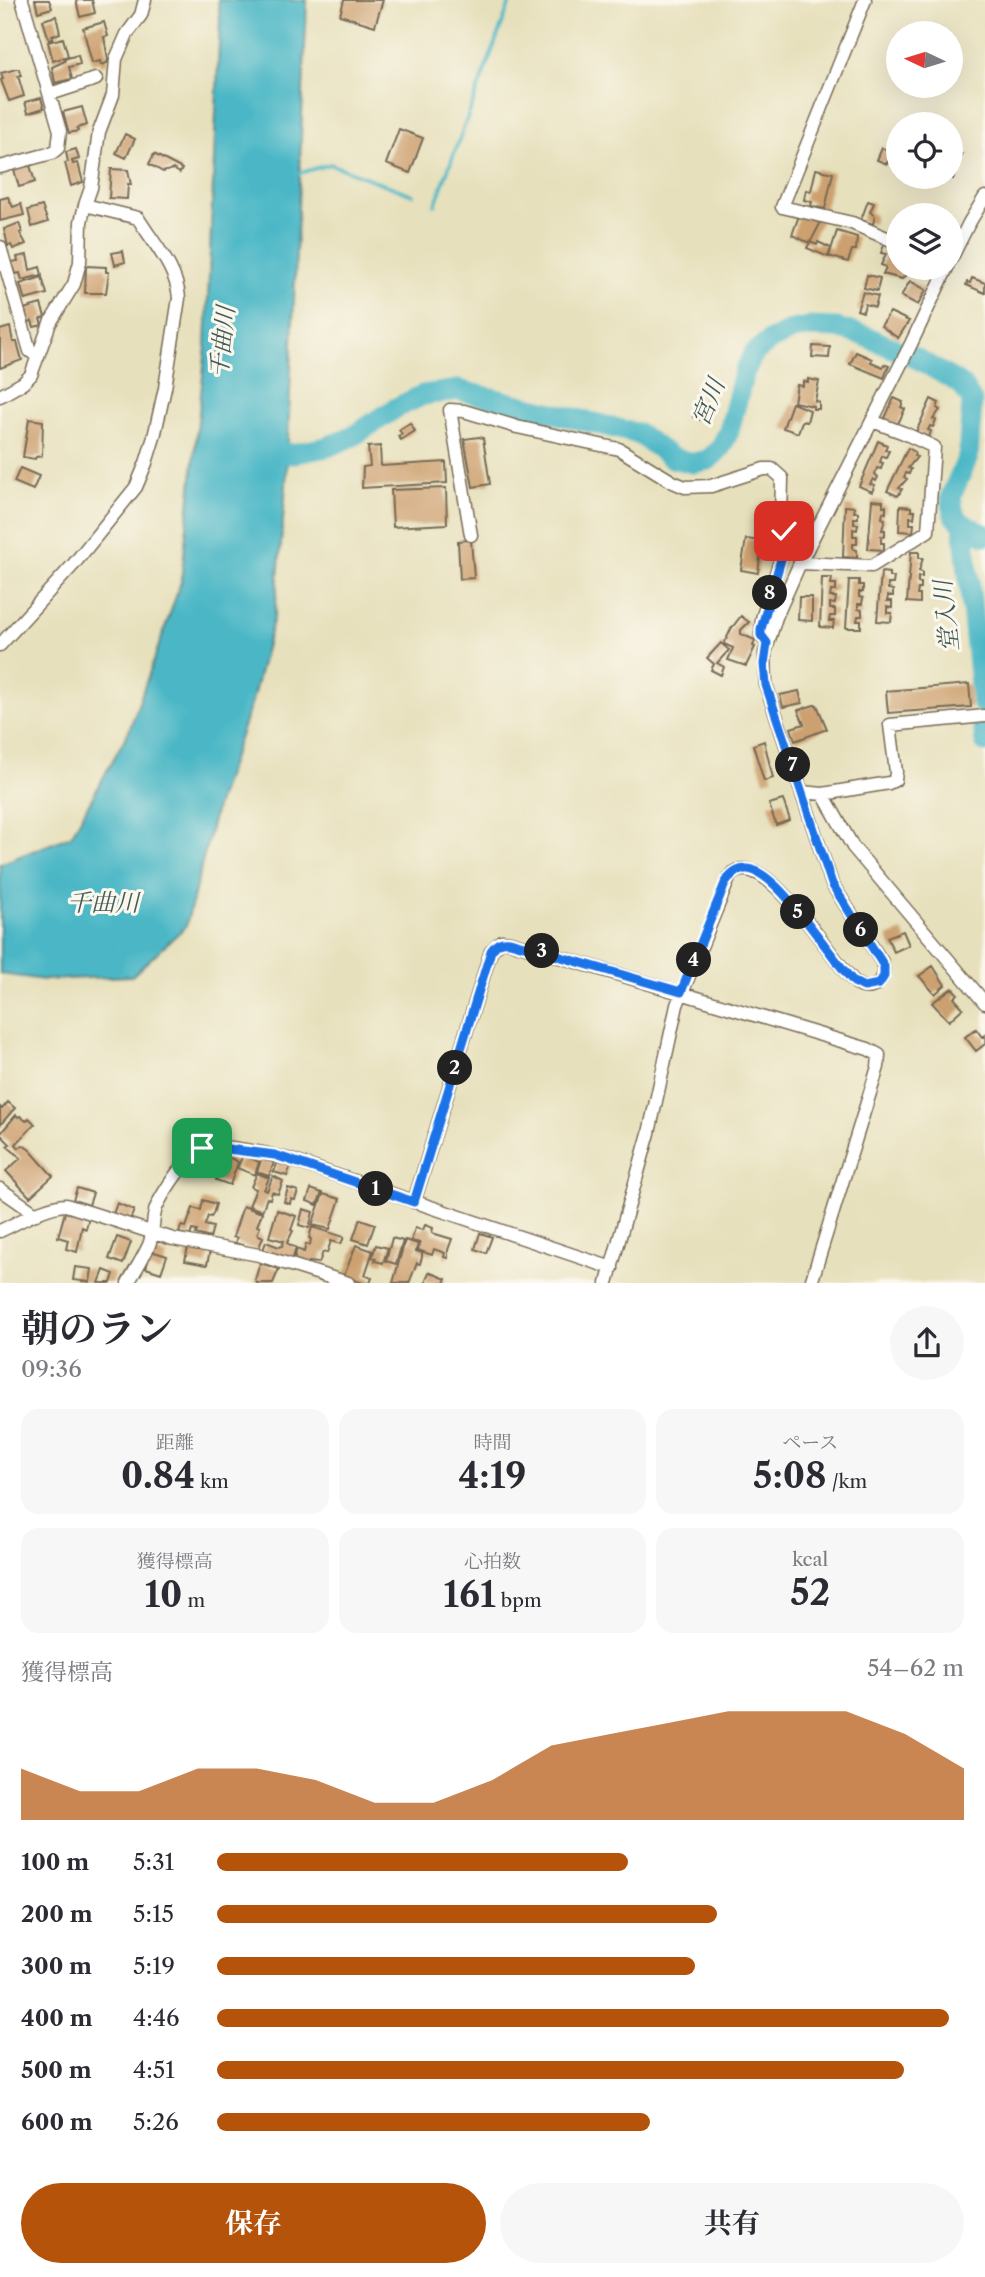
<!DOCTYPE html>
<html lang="ja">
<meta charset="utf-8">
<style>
body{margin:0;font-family:"Libre Caslon Text","Noto Serif JP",serif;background:#f7f7f7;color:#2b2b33;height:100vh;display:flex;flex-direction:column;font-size:26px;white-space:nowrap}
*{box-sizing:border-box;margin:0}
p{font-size:23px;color:#7c7c81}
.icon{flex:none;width:38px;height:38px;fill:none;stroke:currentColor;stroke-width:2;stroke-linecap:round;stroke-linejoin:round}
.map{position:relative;height:1283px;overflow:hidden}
.panel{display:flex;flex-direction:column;background:#fff;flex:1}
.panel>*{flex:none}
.needle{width:46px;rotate:274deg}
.tools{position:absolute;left:886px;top:21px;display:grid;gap:14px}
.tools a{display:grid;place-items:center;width:77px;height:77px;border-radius:50%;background:#fff;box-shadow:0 7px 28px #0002;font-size:35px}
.pin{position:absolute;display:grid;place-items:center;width:60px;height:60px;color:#fff;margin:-30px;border-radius:14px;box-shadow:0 4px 10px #0006}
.km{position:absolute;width:35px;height:35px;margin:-18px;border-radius:50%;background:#222;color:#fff;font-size:19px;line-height:35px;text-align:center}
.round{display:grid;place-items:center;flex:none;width:74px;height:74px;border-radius:37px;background:#f7f7f7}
.head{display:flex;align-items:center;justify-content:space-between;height:119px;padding:0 21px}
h1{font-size:38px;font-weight:700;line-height:52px}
.stats{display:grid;grid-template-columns:repeat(3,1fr);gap:10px;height:119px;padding:7px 21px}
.stats div{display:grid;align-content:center;border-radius:18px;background:#f7f7f7;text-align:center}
.stats b{font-size:35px;font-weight:700}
.stats small{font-size:19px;font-weight:400}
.stats p{font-size:19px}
.chart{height:196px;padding:14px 21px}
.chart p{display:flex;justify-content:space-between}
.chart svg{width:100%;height:126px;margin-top:7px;fill:#b45309;opacity:.7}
.button{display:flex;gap:14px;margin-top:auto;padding:14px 21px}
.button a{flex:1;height:80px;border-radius:42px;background:#b45309;color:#fff;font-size:28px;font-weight:700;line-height:80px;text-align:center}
.button a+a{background:#f7f7f7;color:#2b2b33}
ul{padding:0 21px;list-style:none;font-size:23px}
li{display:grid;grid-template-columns:112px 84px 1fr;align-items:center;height:52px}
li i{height:18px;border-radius:9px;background:#b45309}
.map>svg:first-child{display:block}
.water{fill:#4bb7c6;stroke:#437072;stroke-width:2}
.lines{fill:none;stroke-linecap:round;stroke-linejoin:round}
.stream{stroke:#4bb7c6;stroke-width:3.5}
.river{stroke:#4bb7c6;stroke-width:21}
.building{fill:#cda06f}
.minor-casing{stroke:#776a55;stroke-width:15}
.minor{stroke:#fff;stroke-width:12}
.route-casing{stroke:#fff;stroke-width:14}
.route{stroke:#1a73e8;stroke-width:9}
.labels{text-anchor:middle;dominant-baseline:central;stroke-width:6;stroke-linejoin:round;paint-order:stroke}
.water-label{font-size:24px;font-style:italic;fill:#415b59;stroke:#fbf7ec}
</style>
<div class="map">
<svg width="985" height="1283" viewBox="0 0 985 1283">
<rect width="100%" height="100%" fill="#fbf7ec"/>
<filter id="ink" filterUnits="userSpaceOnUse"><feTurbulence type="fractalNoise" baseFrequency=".0143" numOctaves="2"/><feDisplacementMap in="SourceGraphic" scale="14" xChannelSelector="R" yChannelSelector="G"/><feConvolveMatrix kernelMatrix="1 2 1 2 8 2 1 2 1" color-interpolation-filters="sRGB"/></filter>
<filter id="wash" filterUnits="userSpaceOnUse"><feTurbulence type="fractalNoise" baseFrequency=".00686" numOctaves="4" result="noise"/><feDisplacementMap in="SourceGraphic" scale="28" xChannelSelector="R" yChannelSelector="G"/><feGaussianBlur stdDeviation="1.57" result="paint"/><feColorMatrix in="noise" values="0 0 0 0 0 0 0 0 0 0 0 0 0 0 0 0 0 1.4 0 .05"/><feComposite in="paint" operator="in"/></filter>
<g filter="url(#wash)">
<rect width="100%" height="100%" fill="#e7e0bc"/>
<path class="water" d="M218,0h89l-21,485 -11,128 -23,88 -35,103 -31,122 -54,50 -88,4 -44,-6v-110l71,-28 58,-105 52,-149 25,-236 14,-327z"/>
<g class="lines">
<path class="stream" d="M297,174l33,-10 83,31
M435,205l76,-205"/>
<path class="river" d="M259,445l32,9 36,-7 26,-11 43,-28 27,-13 35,-5 181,44 33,24 21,5 15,-3 12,-11 9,-18 15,-58 10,-20 17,-13 21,-10 17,-3 28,1 28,8 51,22 46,27 10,16 -4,56 -17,39 3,19 9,9 22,11
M963,524l19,179
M983,723l2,19"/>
</g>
<g id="blocks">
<path class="building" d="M35,0h14l3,8 -14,4z
M76,0h16l3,13 -15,4z
M344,0h39l-8,26 -35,-11z
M56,16l4,17 -8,3 1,3 -4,1 -6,-20z
M104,22l4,14 -4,1 4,22 -1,4 -6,2 -1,-4 -8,2 -9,-35z
M63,38l5,18 -15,5 -5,-19z
M78,55l2,9 -11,3 3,12 -17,4 -3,-16 13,-6 -1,-2z
M17,69h2l2,6 -3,1 6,20 -15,5 -8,-21 2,-1 -2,-6z
M41,98l3,10 -16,5 -3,-11z
M82,107l5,18 -10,3 1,3 -9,2 -6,-21z
M399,129l24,9 -13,35 -24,-9z
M125,134l10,5 -9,19 -10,-5z
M882,148l10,4 -5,12 -10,-4z
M76,149l3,10 -7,2 1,3 5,-1 5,19 -12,4 -6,-23 3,-1 -2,-10z
M950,150l12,4 -9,25 -3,-1z
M154,154l28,15 -2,4 -7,-4 -10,3 -14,-8z
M29,162l6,20 -16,5 -6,-21z
M111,169l17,1 3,15 -3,-1 -1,15 -18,-1z
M816,169l17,4 -8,36 -14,-3 1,-4 -8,-2 2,-10 5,1z
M8,197l5,10 8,-3 3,11 -24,6v-22z
M868,201l6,2 -4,9 5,4 -2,8 -12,-4z
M42,206l6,16 -16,5 -4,-17z
M800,213l22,7 -11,21 -4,1 -15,-7z
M19,223l3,9 -2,1 6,11 -13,5 -2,-4 -3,1 -4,-17z
M837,231l20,6 -1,13h-4l-4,12 -19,-6z
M810,242l7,3 1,-3 13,6 -3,9 -21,-9z
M885,243l9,3 -1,3 5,2v17l12,1 -8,10 -19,-5 3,-7 -5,-2 5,-11 -5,-1z
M123,251l2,11 -10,3 -3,-12z
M27,255l3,15 10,-3 2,8 -20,5 -2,-7 -4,1 -4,-12 6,-1 -1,-4z
M86,266l20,1v5h3l-3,21h-21z
M867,275l13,3 -3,13 -13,-3z
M42,277l5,17 -22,6 -5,-16z
M972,278l13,5v10l-19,-8 1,-3 3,1z
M910,281l16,9 -8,15 -17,-9z
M863,292l15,4 -3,11 -10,-3 -2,8 -6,-2z
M41,304l4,13 -5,2 2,6 -8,2 -2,-6 -4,1 -4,-13z
M890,312l19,9 -11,17 -17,-12z
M10,327l3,15h4l5,18 -22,8v-38z
M813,346l17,1 -1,11 -17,-1z
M856,352l16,7 -1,3 12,5 1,-3 5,2 -5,12 -34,-14z
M808,379l11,2 -4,20 4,1v7h-6v-3l-19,-4 3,-17 6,1v-5l5,1z
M894,398l9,4 -2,5 4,2 -8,17 -13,-6z
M931,399l8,4 -2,5 3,2 -7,9 3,1 -3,7 -3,-1 -2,4 3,1 -2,6 -13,-5z
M699,402l10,4 -6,15 -10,-4z
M792,403l18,7 -3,12 -5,-1 -4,12 -15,-5z
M29,419l14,2 -1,35 -6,1 -1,2 -12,-2z
M410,423l5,8 -14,9 -3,-4 4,-2 -3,-4z
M479,437l4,1 7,46 -17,3 -9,-48z
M878,441l9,4 -2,5 4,1 -3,6 -4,-1 -2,6 3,1 -2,6 -4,-1 -2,6 3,3 -2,4 -3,-2 -3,5 5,1 -3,7 -13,-6z
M380,446l1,20 65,-4 1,21 -85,5 1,-21 7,-1 -2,-19z
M908,448l7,4 -1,4 3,1 -9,11 3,1 -2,5 -3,-1 -2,4 3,2 -8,9 3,1 -4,7 -11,-5z
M20,468l19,8 -6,14 -19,-8z
M446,488l1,36 -54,3 -2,-37z
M872,500l11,1v5h3v7l-3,-1 -1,6 3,1 -3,11h3v6h-4v7h3v7l-16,-1z
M845,506l10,1 -1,5h4v6h-4v6h4l-1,6 -4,-1v7h4v8h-4v5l4,1v8l-14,-1z
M900,506l11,1v4h4l-1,7 -4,-1v7h4l-1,8 -14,-1z
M746,539l16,2 -4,32 -17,-3z
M471,540l3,38 -14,1 -2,-38z
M765,541l17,2 -2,12 -17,-2z
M911,552h8v6h4l-4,13 3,1v5h-4v6h3v6h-3l-1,6h3v8l-13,-1z
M881,572l8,1v4h5l-1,7h-5v5l5,1v6h-5l-1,5h5v7l-5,-1v6h5l-1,9 -14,-1z
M822,578h10l-1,6h5v7h-5l-1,6h6l-1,7 -5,-1v6h5v7h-5l-1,5h5l-1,7 -13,-1z
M849,580h10v5h4v7h-4v5l4,1 -1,6h-4v5l4,1v6h-4l-1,5h4v7h-15z
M799,597h13v24l-14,-1z
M741,616l8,6 -8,8v4l14,6 -2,6 2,1 -9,19 -18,-6 5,-12 -9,-4 7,-15z
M721,643l8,7 -12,13 7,4 -3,8 -10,-5 3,-6 -7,-6z
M969,684l2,23 -83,6 -2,-22z
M799,691l3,12 -19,4 -3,-12z
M814,705h3l10,24 -32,12 -4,-13 13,-4 -6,-14z
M764,741l9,37 -9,3 -11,-36z
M783,800l7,20 -14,5 -7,-21z
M903,931l6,14 -15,7 -7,-15z
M933,966l12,19 -10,9 -16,-18z
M952,988l6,6 -4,4 9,10 -14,13 -17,-18z
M976,1029l6,8 3,-2v9l-9,7 -11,-14z
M8,1102l7,6 -15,17v-18l2,2z
M16,1115l2,2 2,-1 6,5 3,-3 6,6 -19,20 3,4 4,-3 7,5 23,26 -23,21 -24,-26 15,-13 -14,-12 3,-2 -10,-10z
M225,1155l13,7 -8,23 -14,-5z
M243,1155l16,7 -4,13 -18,-7z
M262,1157l12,5 -5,14 -12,-4z
M278,1161l13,4 -4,11 -13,-4z
M257,1173l12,5 -5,12 3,1 6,-15 10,5 -5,13 -6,-2 -2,7 -3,-1 -5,13 -13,-5 7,-17 -5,-2z
M77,1188l16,5 -4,12 -16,-5z
M288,1188l10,3 -3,9 -4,-1 -1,5 -6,-2z
M311,1189l11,4 -5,12 -10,-4z
M323,1194l17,5 -10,30 -18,-4z
M203,1200l13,4 -3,10 -2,3 -3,-1 -3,9 8,2 -3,11 -14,-4 1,-3 -5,-1 -2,6 -11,-3 2,-7 5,1 7,-19 8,2z
M117,1203l17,7 -4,10 -17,-6z
M243,1206l19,7 -5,13 3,1 -3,7 6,3 -5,13 -23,-7 2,-5 -4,-1z
M303,1209l10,3 -4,16 -10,-3z
M277,1210l19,6 -5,14 2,1 -6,12 9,5 -4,12 -29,-10 3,-8 13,5 3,-1 2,-5 -15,-4z
M65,1212l24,5 -3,12 -4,-2 -5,25 -11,-3 2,-9 -10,-3z
M360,1219l15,5 -7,20 -15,-5z
M425,1225l8,3 -1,5 20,6 -4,11v8l-4,-1 1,-4 -11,-4 -2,6 -14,-5 2,-7 -9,-2 4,-13 8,2z
M312,1227l32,10 -3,7 -10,-3 -4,12 -4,-1 -4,11 -10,-1 -1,4 -14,-7 3,-10 7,3 2,-8 4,1 1,-6 -2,-1z
M480,1233l12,4 -6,16 -11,-4z
M117,1237l14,5 -8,22 -14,-5z
M392,1238l11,3 -7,23 -10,-3z
M405,1240l13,4 -2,7 6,2v4l-2,7 -3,-1 -8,20h-16z
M356,1245l17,6 -8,24 7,3 -2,5h-7l-19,-7z
M376,1245l12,3 -5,15 -8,-2 1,-3 -4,-1z
M188,1246l22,4 -3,15 -22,-4z
M151,1251l16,5 -6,17 -15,-5z
M260,1263l19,6 -6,14h-16l-2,-3z
M75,1267l17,2 -2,13 -17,-2z
M104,1270l10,4 -3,9h-12z
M429,1272l17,7 -2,4h-19z"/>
</g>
</g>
<g filter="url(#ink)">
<use href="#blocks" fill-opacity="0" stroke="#776a55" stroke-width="2"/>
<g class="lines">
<defs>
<path id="minor" d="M865,0l-83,207 70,16 46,20
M50,94l46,-15
M0,167l52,-14 6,-5 2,-17 -38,-131
M0,247l30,104 8,6
M950,261l19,-38 16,-26
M0,396l23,-13 8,-8 19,-52 24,-39 6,-22 1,-40 4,-17 6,-17 8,-56 14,-37 3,-36 11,-25 14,-19 4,-15
M471,535l-21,-125 14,1 53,16 102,22 54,33 12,5 26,-1 53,-17h8l10,9 -1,45 7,12 -26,84 -1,16 6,8
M800,563l72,3 56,-35 6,-84 -30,-14 -32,-12
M0,645l73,-80 63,-78 10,-24 8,-26 11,-49 14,-90c-2,-30 -26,-55 -41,-80l-53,-13
M802,792l21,2 66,-11 6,-3 1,-8 -6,-47 95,-9
M823,794l30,53 132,156
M0,1189l36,25
M414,1202l77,-251 10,-10 9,1 358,107 11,6 -1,12 -67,216
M0,1231c20,-9 44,-25 66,-26l107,34 86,16 89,28
M128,1283c7,-12 15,-25 21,-38 5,-12 3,-25 7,-37 6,-14 32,-55 46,-59 21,-6 74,6 95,13l315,106
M607,1283l42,-150 28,-128 53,-129c34,-36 103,89 126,107 16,13 32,-4 26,-21l-50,-78 -66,-199 -1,-32 11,-36 24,-54 110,-217 37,-78"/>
</defs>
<use href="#minor" class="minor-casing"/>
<use href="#minor" class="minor"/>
</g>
</g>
<g class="lines" filter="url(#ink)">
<defs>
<path id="route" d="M202,1148l10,-1 63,8 139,47 77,-251c6,-8 9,-10 19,-9l171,50 45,-111c6,-7 12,-13 22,-12 31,3 82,89 106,113l10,5 15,-3 5,-8v-10l-52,-82 -66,-199 -2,-21 3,-21 -6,-8v-6l27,-94 -4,-4"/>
</defs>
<use href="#route" class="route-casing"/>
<use href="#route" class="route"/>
</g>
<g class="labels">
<g class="water-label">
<text transform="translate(222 342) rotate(-84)">千曲川</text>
<text transform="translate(708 402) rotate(-68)">宮川</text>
<text transform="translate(946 616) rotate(-96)">堂入川</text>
<text x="103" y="902">千曲川</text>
</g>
</g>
</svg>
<div class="tools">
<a><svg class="needle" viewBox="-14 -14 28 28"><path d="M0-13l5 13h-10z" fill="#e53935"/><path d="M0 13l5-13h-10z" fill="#7c7c81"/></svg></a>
<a><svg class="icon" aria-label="locate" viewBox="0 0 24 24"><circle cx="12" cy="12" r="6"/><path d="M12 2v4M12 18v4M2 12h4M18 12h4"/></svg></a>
<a><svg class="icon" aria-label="layers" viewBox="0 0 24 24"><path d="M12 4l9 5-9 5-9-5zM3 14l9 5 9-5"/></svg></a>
</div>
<div class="pin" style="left:202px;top:1148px;background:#1e9e55"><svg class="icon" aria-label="arrive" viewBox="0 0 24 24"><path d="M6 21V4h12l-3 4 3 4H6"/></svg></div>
<div class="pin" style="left:784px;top:531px;background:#d93025"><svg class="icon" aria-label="check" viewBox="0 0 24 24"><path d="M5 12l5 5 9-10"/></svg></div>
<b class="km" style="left:376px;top:1189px">1</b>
<b class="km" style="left:455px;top:1068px">2</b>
<b class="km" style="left:542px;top:951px">3</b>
<b class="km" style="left:694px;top:960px">4</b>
<b class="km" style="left:798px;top:912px">5</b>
<b class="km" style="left:861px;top:930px">6</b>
<b class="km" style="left:793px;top:765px">7</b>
<b class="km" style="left:770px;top:593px">8</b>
</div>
<section class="panel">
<div class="head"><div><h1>朝のラン</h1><p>09:36</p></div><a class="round"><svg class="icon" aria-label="share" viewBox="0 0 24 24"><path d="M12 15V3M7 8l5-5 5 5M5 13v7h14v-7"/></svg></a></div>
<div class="stats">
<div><p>距離</p><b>0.84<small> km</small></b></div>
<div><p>時間</p><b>4:19</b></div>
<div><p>ペース</p><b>5:08<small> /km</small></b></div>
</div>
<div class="stats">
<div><p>獲得標高</p><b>10<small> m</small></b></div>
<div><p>心拍数</p><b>161<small> bpm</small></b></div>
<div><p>kcal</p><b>52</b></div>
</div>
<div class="chart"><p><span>獲得標高</span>54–62 m</p>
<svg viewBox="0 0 160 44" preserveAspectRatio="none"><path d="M0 44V26L10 34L20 34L30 26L40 26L50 30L60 38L70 38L80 30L90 18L100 14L110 10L120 6L130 6L140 6L150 14L160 26V44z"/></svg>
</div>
<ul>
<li><b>100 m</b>5:31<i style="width:55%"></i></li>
<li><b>200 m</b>5:15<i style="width:67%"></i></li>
<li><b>300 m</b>5:19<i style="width:64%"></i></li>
<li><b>400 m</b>4:46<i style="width:98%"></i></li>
<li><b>500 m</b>4:51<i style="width:92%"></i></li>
<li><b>600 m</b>5:26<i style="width:58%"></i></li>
</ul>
<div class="button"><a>保存</a><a>共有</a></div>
</section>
